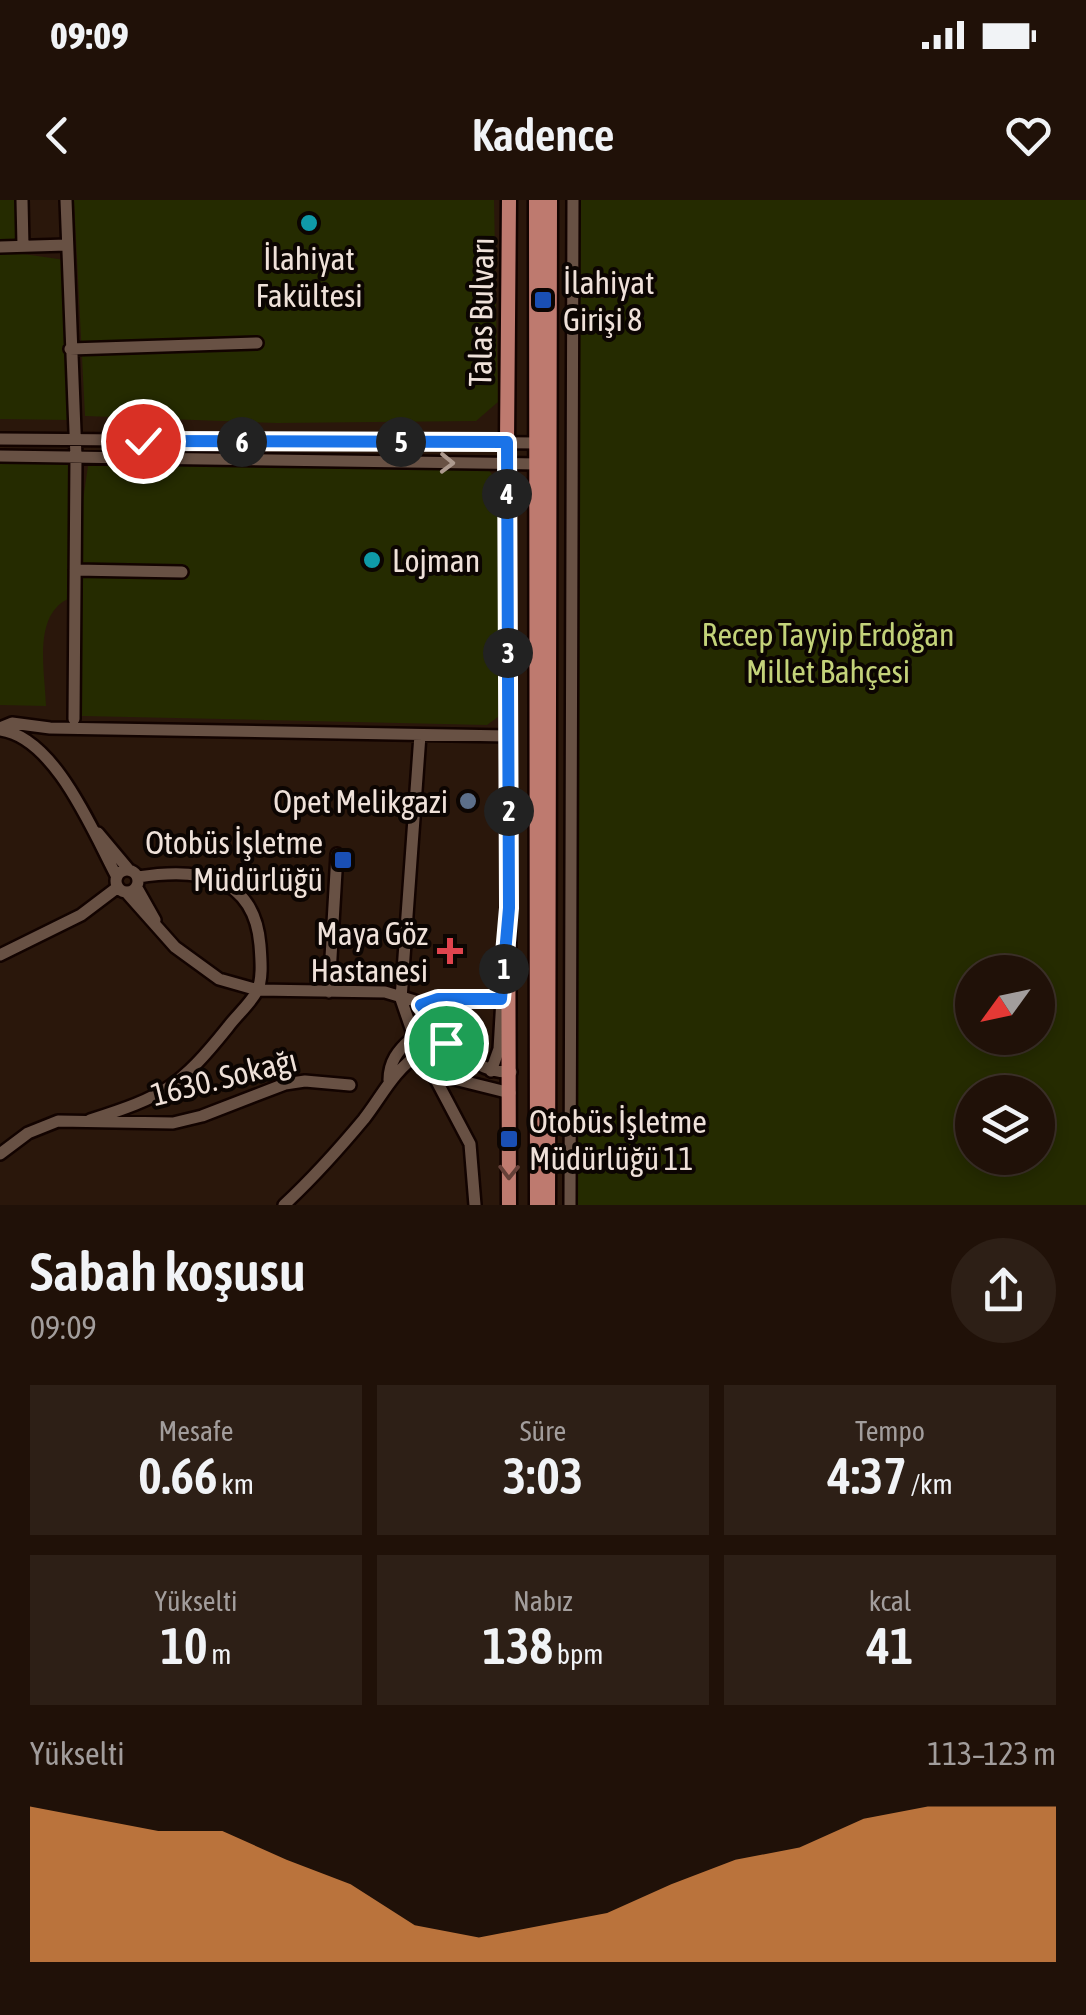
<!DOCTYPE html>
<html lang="tr">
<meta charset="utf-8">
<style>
body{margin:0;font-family:"Asap Condensed",sans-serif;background:#2d1f16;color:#f1f3f6;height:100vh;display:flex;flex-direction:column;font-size:38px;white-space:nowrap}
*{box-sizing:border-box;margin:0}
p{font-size:32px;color:#a29d9c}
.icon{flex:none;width:55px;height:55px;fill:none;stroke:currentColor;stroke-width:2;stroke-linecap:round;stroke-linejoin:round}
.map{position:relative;height:1005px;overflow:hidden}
.panel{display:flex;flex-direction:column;background:#201108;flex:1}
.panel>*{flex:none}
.needle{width:65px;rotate:237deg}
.fabs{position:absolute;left:955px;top:755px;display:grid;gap:20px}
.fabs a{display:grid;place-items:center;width:100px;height:100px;border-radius:50%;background:#201108;box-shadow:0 5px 15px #0003,0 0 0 2px #3d3129;font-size:50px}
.pin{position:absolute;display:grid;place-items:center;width:85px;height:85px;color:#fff;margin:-42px;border:5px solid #fff;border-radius:50%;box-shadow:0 2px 10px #0007}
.km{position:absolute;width:50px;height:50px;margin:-25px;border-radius:50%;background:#222;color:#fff;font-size:28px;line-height:50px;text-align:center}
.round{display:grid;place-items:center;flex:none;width:105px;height:105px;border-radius:52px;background:#2d1f16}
.overview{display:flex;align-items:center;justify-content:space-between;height:170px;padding:0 30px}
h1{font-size:55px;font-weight:600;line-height:75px}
.metrics{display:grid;grid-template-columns:repeat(3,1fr);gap:15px;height:170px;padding:10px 30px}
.metrics div{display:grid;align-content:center;border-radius:0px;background:#2d1f16;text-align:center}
.metrics b{font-size:50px;font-weight:600}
.metrics small{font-size:28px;font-weight:400}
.metrics p{font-size:28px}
.chart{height:280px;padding:20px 30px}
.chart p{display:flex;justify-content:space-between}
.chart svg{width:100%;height:180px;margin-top:10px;fill:#fc9d53;opacity:.7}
.status{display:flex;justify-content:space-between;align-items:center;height:70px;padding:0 50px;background:#201108;direction:ltr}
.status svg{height:28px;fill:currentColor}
header{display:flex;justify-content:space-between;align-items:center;height:130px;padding:0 30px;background:#201108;font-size:45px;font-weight:600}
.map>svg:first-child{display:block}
.green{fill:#252b00;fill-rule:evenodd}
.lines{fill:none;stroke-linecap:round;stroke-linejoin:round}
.minor-casing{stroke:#120300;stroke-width:16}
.major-casing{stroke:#120300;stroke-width:19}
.minor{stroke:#685144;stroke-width:11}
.major{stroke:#be7a6f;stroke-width:14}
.oneway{stroke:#ac998e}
.oneway2{stroke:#654038}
.route-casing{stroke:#fff;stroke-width:20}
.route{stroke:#1a73e8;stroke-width:12}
.culture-dot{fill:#0f9aa8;stroke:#0c0502;stroke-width:4}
.transit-dot{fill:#1a4fb4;stroke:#0c0502;stroke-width:4}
.service-dot{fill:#5c6f8a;stroke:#0c0502;stroke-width:4}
.health-dot{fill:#e0444e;stroke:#0c0502;stroke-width:4}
.labels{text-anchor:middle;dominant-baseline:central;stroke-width:8;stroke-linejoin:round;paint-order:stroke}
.poi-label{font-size:32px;fill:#efe1d9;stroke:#0c0502;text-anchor:start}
.street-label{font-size:32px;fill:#efe1d9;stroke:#0c0502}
.park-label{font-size:32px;fill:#c3d279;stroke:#0c0502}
</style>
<div class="status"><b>09:09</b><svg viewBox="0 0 49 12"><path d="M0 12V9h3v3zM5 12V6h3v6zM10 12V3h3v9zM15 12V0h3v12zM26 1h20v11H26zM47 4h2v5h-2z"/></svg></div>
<header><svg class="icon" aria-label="back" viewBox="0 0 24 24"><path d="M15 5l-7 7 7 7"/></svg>Kadence<svg class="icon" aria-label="heart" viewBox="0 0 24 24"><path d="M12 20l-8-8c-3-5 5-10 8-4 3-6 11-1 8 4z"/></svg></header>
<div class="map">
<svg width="1086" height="1005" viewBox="0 0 1086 1005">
<rect width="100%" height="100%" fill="#2a170b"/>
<path class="green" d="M0,0h16l1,53 48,7 6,126 -2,34 -69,-1z
M74,0h420l4,202 -22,19 -199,2 -192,-7z
M570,0h516v1005h-519zM972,772h66v66h-66zM972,892h66v66h-66z
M0,252l63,2 9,12 -2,132c-38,16 -25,73 -24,108l-46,-1z
M96,254h173l2,6 192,-4c20,6 29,13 36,33l-1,228 -11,8 -405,-9 -1,-202 8,-55z"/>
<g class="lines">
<defs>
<path id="minor" d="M22,0l1,46
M66,0l10,257 -2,262
M0,47l67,-2
M70,149l187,-6
M0,239l538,4
M0,256l538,8
M75,370l107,2
M0,528l12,-5 38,5 458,8
M0,530c55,7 93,102 117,147
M98,633l31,37
M116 681a11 11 0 1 1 22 0a11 11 0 1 1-22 0Z
M137,688l18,32
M127,693l48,54 44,32 39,11 127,2 30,9 21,23
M0,755l81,-40 37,-28
M329,792l8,-138
M421,805l17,-6h63
M412 840a17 17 0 1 1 34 0a17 17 0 1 1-34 0Z
M413,834l-12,-35 19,-264
M446,837c20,19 35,36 65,35
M424,857l46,87 5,61
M430,857l24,22 56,14
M491,871l8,-22 4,-67
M389,880c0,-18 9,-30 22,-41
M90,920c73,-23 90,-33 138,-93 8,-11 22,-23 29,-36 6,-12 4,-32 3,-46 -6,-72 -65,-77 -122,-68
M0,954l28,-21 30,-12 115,2 29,-7 83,-32 20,-3 45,4
M284,1005c29,-27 55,-56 80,-86 18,-23 29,-48 55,-65
M570,1005l3,-1005"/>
<path id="major" d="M536,0l1,1005
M509,1005l-2,-763 2,-242
M548,1005l2,-1005"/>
</defs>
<use href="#minor" class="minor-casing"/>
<use href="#major" class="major-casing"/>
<use href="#minor" class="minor"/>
<use href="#major" class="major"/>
</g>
<defs><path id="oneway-chevron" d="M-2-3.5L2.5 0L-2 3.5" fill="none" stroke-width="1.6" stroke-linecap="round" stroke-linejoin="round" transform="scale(2.5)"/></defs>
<use class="oneway" href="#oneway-chevron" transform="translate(447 263) rotate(1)"/>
<use class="oneway2" href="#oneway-chevron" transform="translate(509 972) rotate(91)"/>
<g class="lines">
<defs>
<path id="route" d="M143,241l364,1 2,466 -8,91h-63l-17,6 23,27 2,11"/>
</defs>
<use href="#route" class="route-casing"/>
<use href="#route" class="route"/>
</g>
<g class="culture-dot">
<circle cx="309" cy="23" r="10"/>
<circle cx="372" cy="360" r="10"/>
</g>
<g class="transit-dot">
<rect x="533" y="90" width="20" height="20" rx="5"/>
<rect x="333" y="650" width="20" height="20" rx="5"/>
<rect x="499" y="929" width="20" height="20" rx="5"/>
</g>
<circle class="service-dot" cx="468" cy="601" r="10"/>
<path class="health-dot" d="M445 736h10v10h10v10h-10v10h-10v-10h-10v-10h10z"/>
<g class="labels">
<g class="poi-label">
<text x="309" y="58" text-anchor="middle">İlahiyat<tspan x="309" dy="37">Fakültesi</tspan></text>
<text x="563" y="82">İlahiyat<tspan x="563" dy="37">Girişi 8</tspan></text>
<text x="392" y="360">Lojman</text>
<text x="448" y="601" text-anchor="end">Opet Melikgazi</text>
<text x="323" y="642" text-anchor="end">Otobüs İşletme<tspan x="323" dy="37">Müdürlüğü</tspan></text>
<text x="428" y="733" text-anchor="end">Maya Göz<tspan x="428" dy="37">Hastanesi</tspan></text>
<text x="529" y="921">Otobüs İşletme<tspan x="529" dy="37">Müdürlüğü 11</tspan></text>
</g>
<g class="street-label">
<text transform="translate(481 112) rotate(-89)">Talas Bulvarı</text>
<text transform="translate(224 877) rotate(-14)">1630. Sokağı</text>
</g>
<g class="park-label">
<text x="828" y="434">Recep Tayyip Erdoğan<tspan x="828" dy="37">Millet Bahçesi</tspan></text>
</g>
</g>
</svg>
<div class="fabs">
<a><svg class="needle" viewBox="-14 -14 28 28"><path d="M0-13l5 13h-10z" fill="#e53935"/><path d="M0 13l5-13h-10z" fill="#a29d9c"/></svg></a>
<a><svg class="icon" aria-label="layers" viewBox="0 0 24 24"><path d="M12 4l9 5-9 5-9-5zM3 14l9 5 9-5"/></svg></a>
</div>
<div class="pin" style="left:446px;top:843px;background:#1e9e55"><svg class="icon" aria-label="arrive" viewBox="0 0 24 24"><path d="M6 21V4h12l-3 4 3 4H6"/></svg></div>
<div class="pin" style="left:143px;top:241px;background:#d93025"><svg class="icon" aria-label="check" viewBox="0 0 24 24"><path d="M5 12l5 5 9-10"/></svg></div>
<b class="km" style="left:504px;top:769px">1</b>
<b class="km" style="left:509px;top:611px">2</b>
<b class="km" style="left:508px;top:453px">3</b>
<b class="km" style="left:507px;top:294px">4</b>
<b class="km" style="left:401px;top:242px">5</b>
<b class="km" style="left:242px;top:242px">6</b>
</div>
<section class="panel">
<div class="overview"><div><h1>Sabah koşusu</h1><p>09:09</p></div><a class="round"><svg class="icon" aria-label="share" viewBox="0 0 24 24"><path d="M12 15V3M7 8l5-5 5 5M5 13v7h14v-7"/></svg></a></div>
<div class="metrics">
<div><p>Mesafe</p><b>0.66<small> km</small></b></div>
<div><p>Süre</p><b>3:03</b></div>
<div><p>Tempo</p><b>4:37<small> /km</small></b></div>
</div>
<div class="metrics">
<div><p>Yükselti</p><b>10<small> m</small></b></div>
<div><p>Nabız</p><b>138<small> bpm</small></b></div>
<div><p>kcal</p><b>41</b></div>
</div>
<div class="chart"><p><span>Yükselti</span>113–123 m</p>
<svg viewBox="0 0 160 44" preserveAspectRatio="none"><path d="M0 44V6L10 9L20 12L30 12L40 19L50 25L60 35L70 38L80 35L90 32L100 25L110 19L120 16L130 9L140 6L150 6L160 6V44z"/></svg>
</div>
</section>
